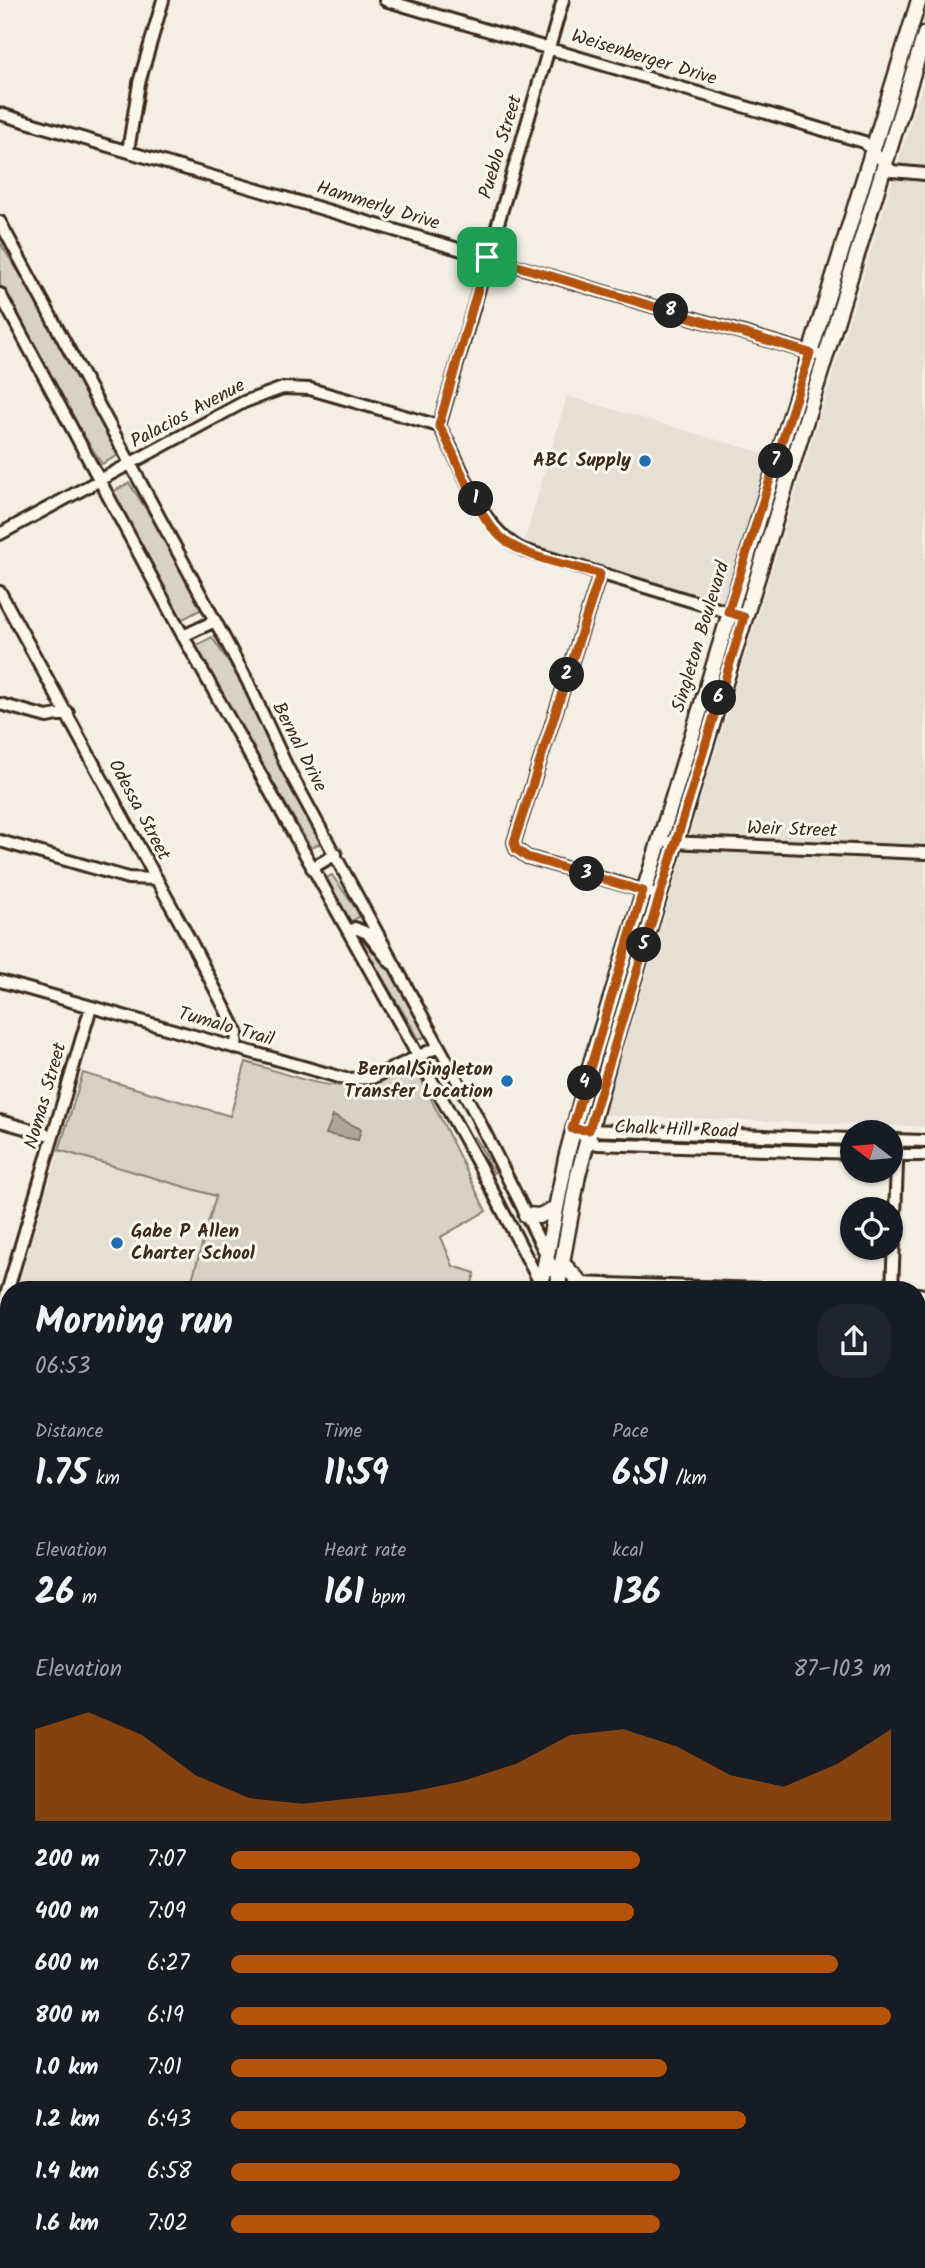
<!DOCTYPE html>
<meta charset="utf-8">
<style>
body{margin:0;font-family:Kalam,sans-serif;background:#20242c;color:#f1f3f6;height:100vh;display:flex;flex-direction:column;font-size:26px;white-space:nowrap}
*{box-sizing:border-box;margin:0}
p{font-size:23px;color:#9ea1a6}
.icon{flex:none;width:38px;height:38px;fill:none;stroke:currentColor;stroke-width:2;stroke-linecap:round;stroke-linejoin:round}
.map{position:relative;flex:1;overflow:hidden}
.drawer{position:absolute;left:0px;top:1281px;width:926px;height:987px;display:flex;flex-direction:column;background:#171b24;border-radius:28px 28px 0 0;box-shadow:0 2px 5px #0004}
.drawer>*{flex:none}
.needle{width:46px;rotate:286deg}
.fabs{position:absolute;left:840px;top:1120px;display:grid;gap:14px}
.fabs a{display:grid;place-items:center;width:63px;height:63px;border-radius:50%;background:#171b24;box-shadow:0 2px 5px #0004;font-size:35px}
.pin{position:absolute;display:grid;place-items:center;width:60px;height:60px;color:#fff;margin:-30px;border-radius:14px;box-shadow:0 4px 10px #0006}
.km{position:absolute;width:35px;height:35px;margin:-18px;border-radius:50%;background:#222;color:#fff;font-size:19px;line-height:35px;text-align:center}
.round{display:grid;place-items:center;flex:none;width:74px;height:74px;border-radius:28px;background:#20242c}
.overview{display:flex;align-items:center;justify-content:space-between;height:119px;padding:0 35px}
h1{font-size:38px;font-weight:700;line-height:52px}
.metrics{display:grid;grid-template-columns:repeat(3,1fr);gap:10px;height:119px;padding:7px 35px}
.metrics div{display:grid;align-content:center}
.metrics b{font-size:35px;font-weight:700}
.metrics small{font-size:19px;font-weight:400}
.metrics p{font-size:19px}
.chart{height:196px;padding:14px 35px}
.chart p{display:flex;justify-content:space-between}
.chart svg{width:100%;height:126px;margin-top:7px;fill:#b45309;opacity:.7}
ul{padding:0 35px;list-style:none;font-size:23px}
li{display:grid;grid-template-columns:112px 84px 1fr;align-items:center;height:52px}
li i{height:18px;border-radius:9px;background:#b45309}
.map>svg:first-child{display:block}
.built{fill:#e5dfd4}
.green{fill:#d8d1c6;stroke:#8a7e72;stroke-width:2}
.water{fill:#afa69a;stroke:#817468;stroke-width:2}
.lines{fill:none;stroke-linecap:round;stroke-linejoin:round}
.stream{stroke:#817468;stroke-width:2.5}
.minor-casing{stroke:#3b2a1e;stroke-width:16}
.major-casing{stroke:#3b2a1e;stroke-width:19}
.minor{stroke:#fbf7ec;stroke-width:10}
.major{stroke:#fbf7ec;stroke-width:14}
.route-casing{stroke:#fff;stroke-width:14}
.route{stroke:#b45309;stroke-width:9}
.poi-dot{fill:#1f6fb2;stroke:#fbf7ec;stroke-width:2.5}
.labels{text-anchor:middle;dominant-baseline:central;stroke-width:6;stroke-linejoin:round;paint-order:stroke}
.street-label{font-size:19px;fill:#3b2a1e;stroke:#fbf7ec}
.poi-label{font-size:19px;font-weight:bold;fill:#3b2a1e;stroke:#fbf7ec;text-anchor:end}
</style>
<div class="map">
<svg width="925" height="2268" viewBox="0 0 925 2268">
<rect width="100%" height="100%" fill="#f3efe4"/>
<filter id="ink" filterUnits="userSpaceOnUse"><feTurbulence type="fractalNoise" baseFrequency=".0143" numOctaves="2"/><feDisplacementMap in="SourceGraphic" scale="14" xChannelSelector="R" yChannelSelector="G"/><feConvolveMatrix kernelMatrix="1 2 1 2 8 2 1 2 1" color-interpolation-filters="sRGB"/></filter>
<g filter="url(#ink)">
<path class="built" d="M925,77v1050l-322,-12 89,-288z
M567,396l202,59 -44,151 -202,-60z
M59,1150l158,46 -28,94h-172z
M9,1319v57l-9,-2v-26z"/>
<path class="green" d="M0,243l36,56 82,153 1,3 -17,9 -36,-56 -66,-123z
M129,483l32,49 41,77 -21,11 -67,-122 -2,-6z
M212,637l35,54 74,152 -10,5 -116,-202z
M332,875l29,41 -11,6 -24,-44z
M363,934l33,43 29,60 -6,2 -61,-102z
M246,1062c68,20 101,40 169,4l71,145 -45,26 12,29 22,7 -5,17h-281l27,-94 -157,-46 24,-77 147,43z
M474,1137l22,34 -2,2 -23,-34z
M0,1849l9,24v386h88l-5,9h-92z
M917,2089l8,1v103l-8,-2z"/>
<path class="water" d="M333,1116l28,13 -3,11 -32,-6z"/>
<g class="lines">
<path class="stream" d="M917,2133l8,1
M61,2268l5,-9"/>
<defs>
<path id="minor" d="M385,0l479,142 28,29 33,3
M0,114l825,243
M128,151l11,-68 24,-83
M0,222l248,460 39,85 188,346 89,177
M0,294l183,342 296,529 63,122
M439,426l124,-426
M0,534l244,-132 39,-14 27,1 129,37c26,42 37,100 84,124l221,67
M600,574l-86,268 2,7 11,8 132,38
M0,592l192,352 45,88 -1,16
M183,636l32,-15
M0,704l47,13 21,-4
M0,841l128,37 29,1
M669,842l256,11
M312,868l24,-14
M350,931l5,-3 12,5 24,30
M0,981l346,98 26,-1 66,-31
M0,1121l53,15
M572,1129l25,15 255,9
M586,1130l266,9
M891,1140l34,1
M891,1155h34
M575,1283l221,7
M892,1290l6,-150
M917,1294l8,1
M0,1316l91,-309
M917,1430l8,1
M0,1452l9,3
M917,1569l8,1
M0,1587h9
M917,1707h8
M0,1746l9,-3
M917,1844l8,1
M917,1984h8
M917,2030l8,8
M180,2268l5,-9
M453,2268l1,-9
M887,2268l1,-9"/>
<path id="major" d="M526,1215l13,1 17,-8
M563,1264l17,18
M540,1290l26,-132 26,-98 327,-1060
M557,1290l21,-115 35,-129 312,-1012
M261,2268l3,-9
M278,2268l3,-9"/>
</defs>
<use href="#minor" class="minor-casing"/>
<use href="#major" class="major-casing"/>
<use href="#minor" class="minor"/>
<use href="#major" class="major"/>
</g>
</g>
<g class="lines" filter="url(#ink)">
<defs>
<path id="route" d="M487,257l323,96 -82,259 16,5 -155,513 -17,-1 71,-238 -116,-34 -11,-8 -2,-7 86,-268c-29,-9 -67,-14 -93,-32 -31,-21 -49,-84 -68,-117z"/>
</defs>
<use href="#route" class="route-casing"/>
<use href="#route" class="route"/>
</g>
<g class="poi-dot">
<circle cx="645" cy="461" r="7"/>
<circle cx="507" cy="1081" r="7"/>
<circle cx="117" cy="1243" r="7"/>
</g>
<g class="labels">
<g class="street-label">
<text transform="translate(644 58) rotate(17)">Weisenberger Drive</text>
<text transform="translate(501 147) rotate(-73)">Pueblo Street</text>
<text transform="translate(378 206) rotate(17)">Hammerly Drive</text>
<text transform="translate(188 414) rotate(-28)">Palacios Avenue</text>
<text transform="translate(701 637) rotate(-73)">Singleton Boulevard</text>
<text transform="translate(299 747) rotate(63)">Bernal Drive</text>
<text transform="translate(139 810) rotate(62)">Odessa Street</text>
<text transform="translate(792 830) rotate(2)">Weir Street</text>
<text transform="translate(226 1027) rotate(16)">Tumalo Trail</text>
<text transform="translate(46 1096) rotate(-74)">Nomas Street</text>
<text transform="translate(676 1130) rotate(2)">Chalk Hill Road</text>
</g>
<g class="poi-label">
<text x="631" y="461">ABC Supply</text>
<text x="493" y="1070">Bernal/Singleton<tspan x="493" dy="22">Transfer Location</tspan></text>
<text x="131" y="1232" text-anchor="start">Gabe P Allen<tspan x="131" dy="22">Charter School</tspan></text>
</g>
</g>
</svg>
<div class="fabs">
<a><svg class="needle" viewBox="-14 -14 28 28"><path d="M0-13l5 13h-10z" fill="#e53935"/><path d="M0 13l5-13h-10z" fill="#9ea1a6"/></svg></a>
<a><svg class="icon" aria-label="locate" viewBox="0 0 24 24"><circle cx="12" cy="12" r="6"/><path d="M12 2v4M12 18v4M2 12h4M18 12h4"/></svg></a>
</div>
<div class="pin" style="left:487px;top:257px;background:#1e9e55"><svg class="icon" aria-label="arrive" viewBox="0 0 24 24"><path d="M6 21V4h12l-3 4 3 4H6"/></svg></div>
<b class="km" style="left:476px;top:499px">1</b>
<b class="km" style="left:567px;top:675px">2</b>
<b class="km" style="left:587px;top:874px">3</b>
<b class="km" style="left:585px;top:1083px">4</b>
<b class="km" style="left:644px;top:945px">5</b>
<b class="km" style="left:719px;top:698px">6</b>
<b class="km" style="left:776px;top:461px">7</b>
<b class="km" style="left:671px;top:311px">8</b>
<section class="drawer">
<div class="overview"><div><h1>Morning run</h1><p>06:53</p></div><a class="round"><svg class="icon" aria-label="share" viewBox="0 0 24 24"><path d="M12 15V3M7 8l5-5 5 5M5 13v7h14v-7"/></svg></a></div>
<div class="metrics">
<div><p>Distance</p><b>1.75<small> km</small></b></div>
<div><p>Time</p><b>11:59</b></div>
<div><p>Pace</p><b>6:51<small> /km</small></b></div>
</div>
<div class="metrics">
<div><p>Elevation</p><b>26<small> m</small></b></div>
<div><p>Heart rate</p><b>161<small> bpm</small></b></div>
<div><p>kcal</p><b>136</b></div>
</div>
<div class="chart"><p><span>Elevation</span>87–103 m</p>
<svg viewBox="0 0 160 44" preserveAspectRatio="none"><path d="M0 44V12L10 6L20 14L30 28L40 36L50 38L60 36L70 34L80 30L90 24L100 14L110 12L120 18L130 28L140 32L150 24L160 12V44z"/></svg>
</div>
<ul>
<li><b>200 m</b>7:07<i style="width:62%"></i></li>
<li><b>400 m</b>7:09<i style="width:61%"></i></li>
<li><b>600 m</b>6:27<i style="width:92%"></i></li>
<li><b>800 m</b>6:19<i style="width:100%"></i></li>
<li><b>1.0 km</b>7:01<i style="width:66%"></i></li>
<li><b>1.2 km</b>6:43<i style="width:78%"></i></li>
<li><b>1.4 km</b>6:58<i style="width:68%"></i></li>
<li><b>1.6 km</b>7:02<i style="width:65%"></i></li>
</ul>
</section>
</div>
